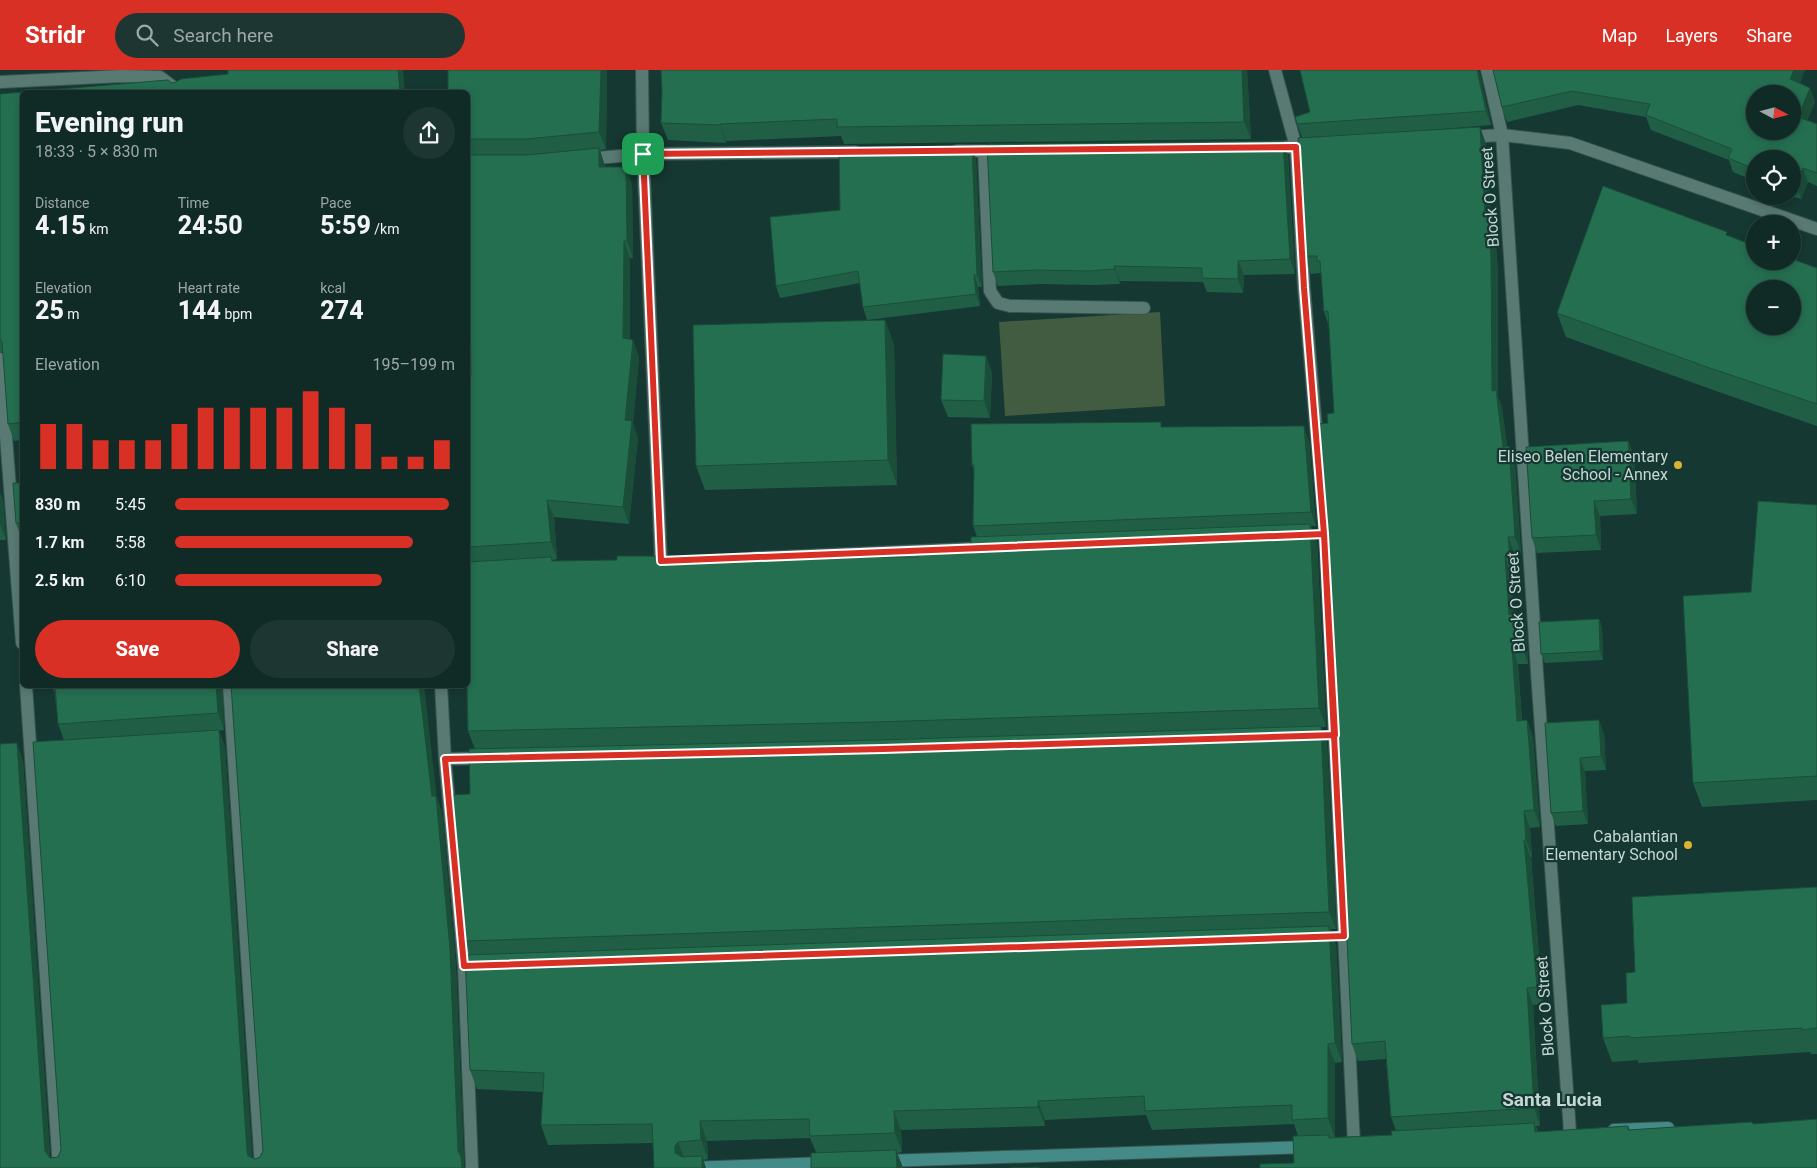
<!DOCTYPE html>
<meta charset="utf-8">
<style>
body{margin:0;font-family:Roboto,sans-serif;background:#1e3632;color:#f1f3f6;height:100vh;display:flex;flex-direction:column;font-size:19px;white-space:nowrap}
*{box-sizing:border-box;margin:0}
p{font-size:16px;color:#9ca7a7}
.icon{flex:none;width:28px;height:28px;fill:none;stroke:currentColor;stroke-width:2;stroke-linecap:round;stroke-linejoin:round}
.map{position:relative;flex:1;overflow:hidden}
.details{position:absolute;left:20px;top:20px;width:450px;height:598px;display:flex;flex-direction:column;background:#102a26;border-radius:8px;box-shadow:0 2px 8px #0003,0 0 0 1px #304643}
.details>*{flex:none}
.needle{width:32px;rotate:97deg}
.fabs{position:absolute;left:1746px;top:15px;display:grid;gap:10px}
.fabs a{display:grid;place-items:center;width:55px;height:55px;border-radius:50%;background:#102a26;box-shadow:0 2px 8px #0003,0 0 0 1px #304643;font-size:25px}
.pin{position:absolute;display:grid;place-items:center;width:42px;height:42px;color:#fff;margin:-21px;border-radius:10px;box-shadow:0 2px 8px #0006}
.round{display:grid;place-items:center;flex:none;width:52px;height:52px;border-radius:26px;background:#1e3632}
.headline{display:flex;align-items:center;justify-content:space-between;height:85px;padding:0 15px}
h1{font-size:28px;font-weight:800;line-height:38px}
.figures{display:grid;grid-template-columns:repeat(3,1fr);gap:8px;height:85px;padding:5px 15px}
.figures div{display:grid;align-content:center}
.figures b{font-size:25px;font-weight:800}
.figures small{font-size:14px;font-weight:400}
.figures p{font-size:14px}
.chart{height:140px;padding:10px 15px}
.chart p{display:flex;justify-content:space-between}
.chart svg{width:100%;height:90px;margin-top:5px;stroke:#d93025;stroke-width:6}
.button{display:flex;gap:10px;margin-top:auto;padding:10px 15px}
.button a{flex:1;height:58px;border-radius:30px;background:#d93025;color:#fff;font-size:20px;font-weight:800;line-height:58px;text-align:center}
.button a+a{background:#1e3632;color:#f1f3f6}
ul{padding:0 15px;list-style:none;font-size:16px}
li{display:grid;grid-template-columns:80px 60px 1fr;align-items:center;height:38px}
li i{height:12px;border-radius:6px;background:#d93025}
header{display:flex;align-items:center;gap:30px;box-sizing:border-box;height:70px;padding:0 25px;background:#d93025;color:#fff}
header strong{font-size:24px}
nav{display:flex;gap:28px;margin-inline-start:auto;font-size:18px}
.search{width:350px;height:45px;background:#1e3632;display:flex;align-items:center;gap:12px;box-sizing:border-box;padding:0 18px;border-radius:28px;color:#9ca7a7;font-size:19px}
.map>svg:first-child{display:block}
.green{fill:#425c42}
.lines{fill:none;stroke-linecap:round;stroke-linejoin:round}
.street-casing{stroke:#37534e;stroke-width:14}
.secondary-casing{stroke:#37534e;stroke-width:14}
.street{stroke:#587a73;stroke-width:12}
.secondary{stroke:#448b87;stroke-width:12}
.wall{fill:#205f46}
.shaded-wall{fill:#1a4e39}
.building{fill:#256f51;stroke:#1a4e39;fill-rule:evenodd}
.route-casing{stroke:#fff;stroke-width:10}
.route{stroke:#d93025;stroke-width:6}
.poi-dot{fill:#dab333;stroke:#163832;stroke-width:2}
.labels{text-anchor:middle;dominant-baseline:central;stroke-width:4.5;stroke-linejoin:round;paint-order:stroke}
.street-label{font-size:16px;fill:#c5d7d3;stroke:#163832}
.poi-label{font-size:16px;fill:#c5d7d3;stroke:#163832;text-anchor:end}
.quarter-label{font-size:19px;font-weight:bold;fill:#c5d7d3;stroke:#163832}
</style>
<header>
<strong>Stridr</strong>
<div class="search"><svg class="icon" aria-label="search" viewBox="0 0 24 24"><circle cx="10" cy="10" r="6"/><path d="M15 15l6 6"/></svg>Search here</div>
<nav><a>Map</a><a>Layers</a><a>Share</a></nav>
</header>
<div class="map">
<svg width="1817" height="1098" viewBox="0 0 1817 1098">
<rect width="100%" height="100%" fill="#163832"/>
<path class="green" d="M1160,242l5,94 -160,10 -6,-94z"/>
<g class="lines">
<defs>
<path id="street" d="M642,0l1,84 18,407
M1275,0l21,77 8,141 21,246 29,611
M1487,0l15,65 36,552 32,445
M0,12l123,-6 37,1 20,15
M1467,67l35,-2 68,8 247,86
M1270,78l45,-2
M957,81h48
M984,81l6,140 8,12 12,3 134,2
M585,89l58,-5 212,-2
M0,289l22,284
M755,488l232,-10
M26,615l33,483
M229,615l32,483
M441,615l4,74 19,207 8,202
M445,689l41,-1"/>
<path id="secondary" d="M1614,1060l54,-2
M884,1091l425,-14
M689,1098l138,-5"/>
</defs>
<use href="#street" class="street-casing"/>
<use href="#secondary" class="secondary-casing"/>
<use href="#street" class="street"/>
<use href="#secondary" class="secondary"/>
</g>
<path class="wall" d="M403,0l-381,22v348l-8,1 -6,-17 -5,-72h-3v-258l172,-11z
M607,0l-1,79 -6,1 5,17 27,17 1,74h-3v81l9,18 -6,66 5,15 -9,86 -75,-7 3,42 -5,1 1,1 365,-4 53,-4 6,-16 -4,-11 1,-55 -2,-6 191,-38 146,14 7,85h-5l6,16 9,185h-5l6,16 9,186h-5l5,16 6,117 -7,1v74l57,-2 4,-4 -5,-14 -5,-58 -28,2 -6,-17 -24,-621 6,-10 -5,-87 -5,-14 -3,-39 -10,1 -6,-18 -3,-119 -5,-13 13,-12 -10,-42h179v1l12,54 -73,6 62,-4 6,17 5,76 4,13 3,40v124l4,11 5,38h2l6,17 6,91h-6l1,19h-5l3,42 12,17 2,32h-10l4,56h5l6,17 7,90 -10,1 2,29 -1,1 12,146 -10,1 7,121h-4l2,6 90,-6 2,4 122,-8 1,2 -459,39 4,-27 -4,-12 -142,6 -6,-15 -101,5v6l-144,4 1,22 -5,1 6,15h-92l5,-16 -6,-14 -103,3 1,18 -5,1 3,8 -53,-25 -105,2 -7,-20 2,-33 -66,-3 -7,-19v-115l-5,-14 5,-147 5,-45 -7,-18 -1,-46 1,-308h3l-1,-67h-2v-218z
M1247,0l4,69 -407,5 -3,-8 -115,5v2l-58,-3 -7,-17 1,-30z
M1493,0h312l-5,13 10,5 5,14 -8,19 10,3v62l-9,-4 -7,17 -9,-3v-37h-37v22l-22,-9 -4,-12 -78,-30 -5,-13 -68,-12 -71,17 -5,-15z
M1288,85l7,119 -51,1 -1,18 -36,-1 -4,-10 -83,-1v3l-27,1 -53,-1 -42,2 -5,-14z
M976,89l6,128h-4l2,19 -113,14 -4,-13 -3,-24 -80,15 -4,-12 64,-76z
M1729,166l88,32v158l-101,-35 -150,-54 -9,-24z
M885,250l9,25 3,140 -192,5 -9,-24z
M986,286l6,17 -2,45 -42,-1 -7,-17z
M1628,371l6,15 3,58 -37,2 1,34 -64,3 -5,-15z
M22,413v57l-6,-17z
M0,423l3,7 3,40h-6z
M1817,435v295l-115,7 -9,-24 58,-191z
M1599,549l3,9 1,32 -58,3 -4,-9z
M52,615h170l2,45 -5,1 6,16 27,411 3,1 5,-2 177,-359 5,15 14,154 8,198 -464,3 23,-407 27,397 8,-1 3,-7 3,-410 -6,-16 -3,-30z
M1545,653l59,10 2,37 -21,1 3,53 -32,2 -5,-13z
M1817,817v167h-6l-1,-2 -172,11v-3l-26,2 -9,-24 24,-35 8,-31 158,-83z"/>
<path class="shaded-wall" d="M398,0h5l2,22h-5z
M601,0h6l-1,79 -7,-17z
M1242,0h5l4,69 -7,-17z
M1477,0h2v1l12,54 -5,-14z
M1794,0h11l-10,24 -5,-15z
M1810,18l5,14 -12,29 -5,-14z
M720,54l6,17v2l-6,-18z
M1480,57l6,17 5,76 4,13 3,40v124l4,11 7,56 -6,-17 -11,-56 -7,-175z
M1283,71l5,14 7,119 -5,-15z
M972,76l4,13 6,128 -5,-12z
M599,78l6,18v19l-6,-18z
M626,97l6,17 1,74 -6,-17z
M1803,98l5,14 -7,17 -5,-14z
M624,171l6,17v98l-7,-18z
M1238,191l6,14 -1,18 -5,-14z
M1114,196l6,15v3z
M974,205l4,12 2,19 -4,-12z
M885,250l9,25 3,140 -9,-25z
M633,270l6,17 -6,66 5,15 -9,86 -6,-17 2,-87z
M986,286l6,17 -2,45 -6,-17z
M1304,356l5,15 7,85 -5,-14z
M1628,371l6,15 3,58 -6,-15z
M1509,376l6,17 6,91 -6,-17z
M0,423l3,7 3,40 -6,-16z
M547,430l7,17 3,42 -6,-17z
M1594,431l6,15 1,34 -5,-15z
M1310,454l7,18 9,185 -7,-19z
M1508,467l7,17 1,19 -6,-17z
M1505,486l6,17 5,59 -7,-17z
M1520,544l6,18 2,32 -6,-17z
M1599,549l3,9 1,32 -3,-9z
M1512,577l6,17 5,74 -6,-17z
M216,615h6l2,45 -6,-17z
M419,615h5l13,113 5,15 14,154 8,198 1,3h-3l-4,-17 -26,-355z
M1527,650l6,17 7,90 -6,-17z
M1599,650l5,13 2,37 -5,-14z
M1321,656l6,17 9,186 -7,-17z
M219,660l6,17 28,421 -6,-17z
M17,673l6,18 28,407 -6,-17z
M1580,688l5,13 3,53 -5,-13z
M1524,741l6,17 2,29 -6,-17z
M1524,770l7,18 12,146 -6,-17z
M1329,856l7,19 6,117 -7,-19z
M1527,918l6,17 7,121 -6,-18z
M1328,974l7,19v75l-7,-20z
M1038,1031l7,19v6l-7,-19z
M894,1041l7,19 1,22 -7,-19z
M700,1051l7,20 1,18 -7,-19z
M1534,1053l7,19 -6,-10z
M678,1072l7,19 -10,-8v-7z
M896,1080l7,18h-6z
M702,1086l4,12h-4z"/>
<path class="building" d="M228,0h170l2,22h-378v330l-14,2 -6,-83 -2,-2v-245l168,-14 4,3 4,-1 5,-3 47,-5z
M448,0h153l-2,62 -73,7h-58v-47h-20z
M661,0h581l2,52 -407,5v-8l-117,5v1l-59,-2 1,-30z
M1300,0h177l9,41 -189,13 -2,-7 15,-5z
M1493,0h301l-4,9 20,9 -12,29 19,7v49l-14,-5 -7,17 -4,-1v-25h-37v10l-27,-11 4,-9 -86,-34 4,-11 -78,-13 -70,16zM1755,24h37v37h-37z
M1480,57l5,89h4l2,40 1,135 4,-1 7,57 6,-1 6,91h-7l2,19h-5l4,59 11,-1 2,33h-10l5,74 10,-1 7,90 -10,1 2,29h-2l13,147 -10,1 7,120 -143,9 -6,-76 -33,3 -25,-528 -8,-92 9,-1 -1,-9 7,-1 -6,-102 -4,1 -4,-51h-3v-5h-12l-7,-118z
M1283,71l7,118 -52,2v18l-36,-1v-10l-88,-2 1,3 -27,2 -53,-1 -42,2 -6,-128z
M972,76l5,129h-3l2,19 -113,13 -5,-36 -82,15 -6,-69 70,-7 -1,-62z
M599,78v19h27l1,74h-3l-1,97 10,2 -8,80 7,1 -9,86 -76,-7 4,42 -83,5v-170h3l-1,-84 -2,-1v-137h59z
M1603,116l124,46 -1,3 29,11v15h37v-2l25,9v136l-110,-37 -150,-54zM1755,219h37v37h-37z
M885,250l3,140 -192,6 -3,-141z
M943,284l43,2 -2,45 -43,-1z
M1161,352v5l143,-1 7,86 -338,14 1,-61h-2l-1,-41z
M1628,371l3,58 -37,2 2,34 -64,3 -6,-91z
M13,413h9v40h-6z
M1758,431l59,4v271l-124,7 -10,-187 68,-4z
M1310,454l9,184 -443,14 -408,9 -1,-46 1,-123 83,-5 1,4 65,-1v-4l301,1v-4h53v-16z
M1599,549l1,32 -59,3 -2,-32z
M55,615h161l2,28 -160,11z
M231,615h188l13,111h4l14,153 8,202 3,6 1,11h-462v-424l17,-1 28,408 5,7 8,-1 3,-7 -28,-408 186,-12 28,421 1,5 7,3 5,-2 3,-6z
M1599,650l2,36 -21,2 3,53 -32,2 -6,-90z
M1321,656l8,186 -864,29 -13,-146 18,-1 -1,-45 408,-9z
M1817,817v141l-15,2v-2l-172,10 -1,-2 -26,2 -2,-33 26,-2 -1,-30 9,-1 -3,-75z
M1329,856l6,117 -7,1v74l-36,2v-15l-147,6 -1,-15 -106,5v6l-144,4 1,22 -85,3 -1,-17 -109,2 1,19 -23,2 -3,4v7l7,4 20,-1v12h-48l-2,-44 -111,1 3,-52 -74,-3 -5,-115z
M1817,1049v49h-557v-4l34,-1 -1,-27 36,-1v3l63,-3 -1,-4 143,-8 1,9 93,-6v4l124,-8 1,2z
M896,1080l1,18h-86v-15z
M1039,1097v1h-29z"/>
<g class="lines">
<defs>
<path id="route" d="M643,84l18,407 663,-27 20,402 -880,30 -19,-207 438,-10 452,-14 -11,-201 -20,-246 -8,-141 -653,7"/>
</defs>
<use href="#route" class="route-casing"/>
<use href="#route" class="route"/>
</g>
<g class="poi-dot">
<circle cx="1678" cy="395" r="5"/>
<circle cx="1688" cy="775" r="5"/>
</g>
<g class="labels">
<g class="street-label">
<text transform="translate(1490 127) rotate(-94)">Block O Street</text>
<text transform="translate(1516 532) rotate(-94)">Block O Street</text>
<text transform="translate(1545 936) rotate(-94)">Block O Street</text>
</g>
<g class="poi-label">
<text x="1668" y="386">Eliseo Belen Elementary<tspan x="1668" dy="18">School - Annex</tspan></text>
<text x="1678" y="766">Cabalantian<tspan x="1678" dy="18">Elementary School</tspan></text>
</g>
<g class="quarter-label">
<text x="1552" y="1029">Santa Lucia</text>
</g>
</g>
</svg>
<div class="fabs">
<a><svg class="needle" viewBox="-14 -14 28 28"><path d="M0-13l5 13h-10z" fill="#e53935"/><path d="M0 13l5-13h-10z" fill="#9ca7a7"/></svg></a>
<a><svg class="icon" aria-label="locate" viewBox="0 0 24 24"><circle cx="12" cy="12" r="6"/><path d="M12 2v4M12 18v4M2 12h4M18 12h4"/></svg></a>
<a>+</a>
<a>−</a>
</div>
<div class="pin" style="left:643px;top:84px;background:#1e9e55"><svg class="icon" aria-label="arrive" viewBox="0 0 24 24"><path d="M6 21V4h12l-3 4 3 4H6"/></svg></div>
<section class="details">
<div class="headline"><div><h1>Evening run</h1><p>18:33 · 5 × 830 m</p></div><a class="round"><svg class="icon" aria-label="share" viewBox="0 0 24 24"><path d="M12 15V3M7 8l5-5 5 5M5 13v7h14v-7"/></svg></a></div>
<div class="figures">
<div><p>Distance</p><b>4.15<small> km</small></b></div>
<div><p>Time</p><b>24:50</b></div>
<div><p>Pace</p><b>5:59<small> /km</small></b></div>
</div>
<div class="figures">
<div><p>Elevation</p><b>25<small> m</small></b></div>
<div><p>Heart rate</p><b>144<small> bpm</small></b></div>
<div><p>kcal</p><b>274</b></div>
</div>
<div class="chart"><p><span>Elevation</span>195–199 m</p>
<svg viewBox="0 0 160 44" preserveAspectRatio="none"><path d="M5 44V22M15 44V22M25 44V30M35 44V30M45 44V30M55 44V22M65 44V14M75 44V14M85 44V14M95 44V14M105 44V6M115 44V14M125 44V22M135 44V38M145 44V38M155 44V30"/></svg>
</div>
<ul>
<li><b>830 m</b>5:45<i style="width:98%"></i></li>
<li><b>1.7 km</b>5:58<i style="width:85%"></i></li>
<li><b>2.5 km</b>6:10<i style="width:74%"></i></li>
</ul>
<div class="button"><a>Save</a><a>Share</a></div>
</section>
</div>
